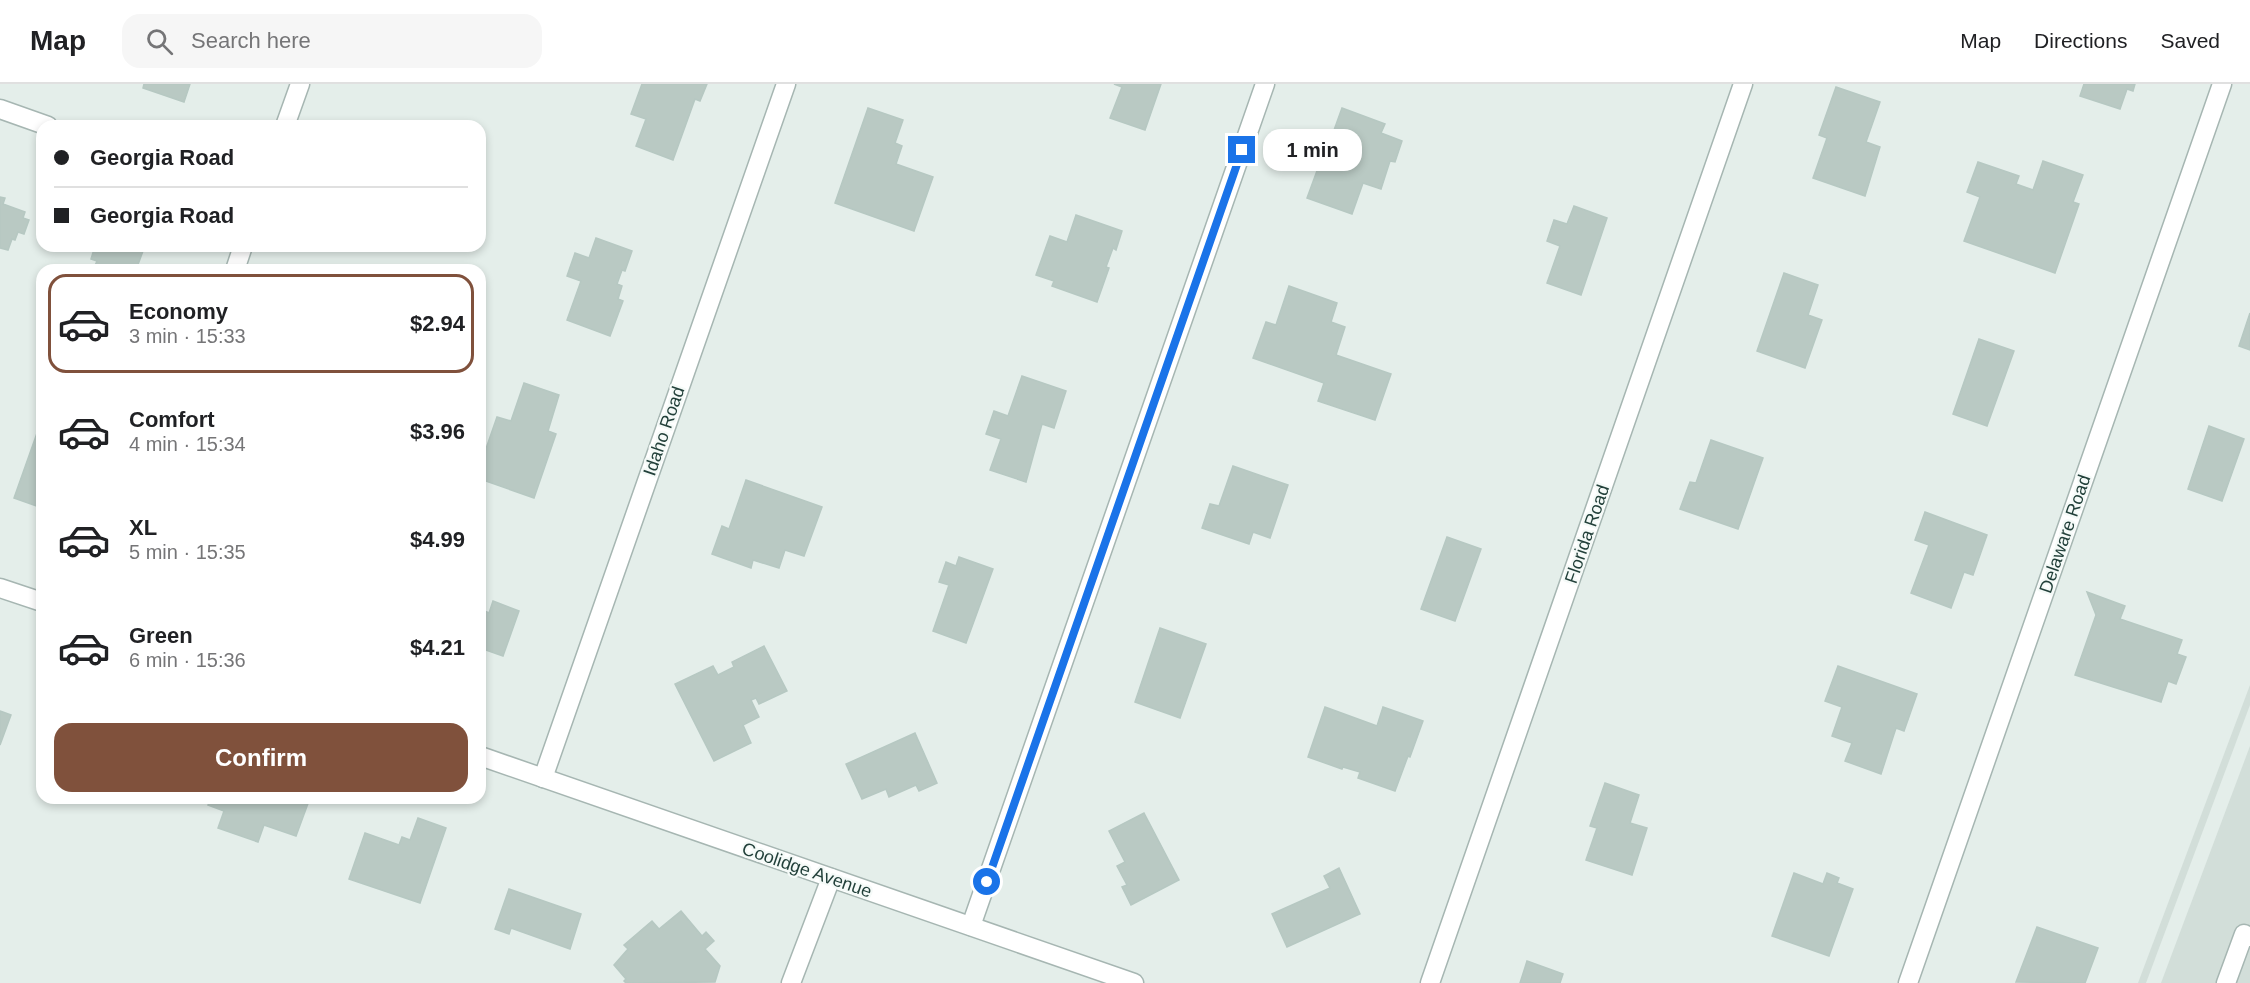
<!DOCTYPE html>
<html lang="en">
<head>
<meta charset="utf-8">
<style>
	:root { --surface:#fff; --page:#f6f6f6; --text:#202124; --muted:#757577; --line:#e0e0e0; --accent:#80513c }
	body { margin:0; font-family:Helvetica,sans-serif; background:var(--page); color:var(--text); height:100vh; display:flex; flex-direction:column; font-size:22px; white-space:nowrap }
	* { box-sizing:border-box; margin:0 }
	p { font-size:20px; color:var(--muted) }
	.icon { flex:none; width:33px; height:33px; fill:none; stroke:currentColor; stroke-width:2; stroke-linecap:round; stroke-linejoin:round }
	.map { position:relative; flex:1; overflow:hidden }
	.sheet { position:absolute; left:36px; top:180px; width:450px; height:540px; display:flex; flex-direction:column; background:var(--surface); border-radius:18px; box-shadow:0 3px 9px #0003 }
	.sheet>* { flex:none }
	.top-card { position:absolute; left:36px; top:36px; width:450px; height:132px; border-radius:18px; box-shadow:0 3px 9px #0003; display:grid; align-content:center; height:132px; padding:0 18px; background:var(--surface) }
	.end { position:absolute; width:27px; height:27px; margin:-14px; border:8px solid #1a73e8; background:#fff; box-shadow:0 0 0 3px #fff }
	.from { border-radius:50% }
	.bubble { position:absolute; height:42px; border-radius:18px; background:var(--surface); box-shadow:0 3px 9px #0003; font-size:20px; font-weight:700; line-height:42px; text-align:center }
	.top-card b { display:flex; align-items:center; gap:21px; height:57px; font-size:22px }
	.top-card b+b { border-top:2px solid var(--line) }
	.top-card i { width:15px; height:15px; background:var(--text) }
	ul { padding:10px 0 0; list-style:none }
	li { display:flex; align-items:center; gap:18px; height:99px; margin:0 12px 9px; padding:0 6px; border:3px solid transparent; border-radius:18px }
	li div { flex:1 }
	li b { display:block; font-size:22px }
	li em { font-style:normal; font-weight:700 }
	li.current { border-color:var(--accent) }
	li>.icon { width:54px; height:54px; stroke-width:1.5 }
	.action { display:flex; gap:12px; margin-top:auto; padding:12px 18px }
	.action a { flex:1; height:69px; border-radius:18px; background:var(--accent); color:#fff; font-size:24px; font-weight:700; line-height:69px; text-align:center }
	header { display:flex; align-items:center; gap:36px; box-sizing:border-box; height:84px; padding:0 30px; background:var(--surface); border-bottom:2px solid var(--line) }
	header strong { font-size:28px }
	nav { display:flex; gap:33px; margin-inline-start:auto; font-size:21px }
	.search { width:420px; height:54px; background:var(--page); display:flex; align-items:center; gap:15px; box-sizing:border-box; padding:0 21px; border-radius:18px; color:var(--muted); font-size:22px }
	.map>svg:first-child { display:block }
	.built { fill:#d2ded9 }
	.building { fill:#b9c9c3; stroke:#b6c8c2; stroke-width:1.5 }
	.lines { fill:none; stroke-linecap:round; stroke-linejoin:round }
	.service-casing { stroke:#a6b6b2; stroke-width:21 }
	.minor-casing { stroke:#a6b6b2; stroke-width:21 }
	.service { stroke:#fff; stroke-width:18 }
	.minor { stroke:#fff; stroke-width:18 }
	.route { stroke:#1a73e8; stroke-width:8 }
	.labels { text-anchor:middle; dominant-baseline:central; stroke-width:4.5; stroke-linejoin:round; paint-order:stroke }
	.street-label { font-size:18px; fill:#22403a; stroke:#f5faf8 }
</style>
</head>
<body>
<header>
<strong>Map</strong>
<div class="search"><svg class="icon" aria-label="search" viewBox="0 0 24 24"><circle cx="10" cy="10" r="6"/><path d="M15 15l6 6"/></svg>Search here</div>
<nav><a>Map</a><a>Directions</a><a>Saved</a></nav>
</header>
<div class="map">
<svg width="2250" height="899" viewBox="0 0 2250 899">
	<rect width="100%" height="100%" fill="#e4eeea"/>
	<g class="built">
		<path d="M2250,601V621L2146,899H2138Z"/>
		<path d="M2250,662V899H2161Z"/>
	</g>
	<g class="building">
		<path d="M144,0H190L184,18L143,4Z"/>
		<path d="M642,0H707L700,17L695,15L673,76L636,62L646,35L631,30Z"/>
		<path d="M1114,0H1161L1145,46L1110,34L1122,3Z"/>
		<path d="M2084,0H2135L2133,7L2127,5L2120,25L2080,12Z"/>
		<path d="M1836,3L1880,18L1866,58L1880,63L1865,112L1813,94L1827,54L1819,51Z"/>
		<path d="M868,24L903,36L895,59L902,62L896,80L933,93L914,147L835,119Z"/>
		<path d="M1342,24L1385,40L1381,49L1402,57L1395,78L1390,77L1381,105L1363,99L1352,130L1307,114L1318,84L1320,85Z"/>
		<path d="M2043,77L2083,91L2073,118L2079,120L2055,189L1964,157L1980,113L1967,108L1978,78L2019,92L2016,100L2033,106Z"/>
		<path d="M0,113L5,114L3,120L25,128L23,134L29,136L24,150L18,148L15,156L12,155L8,166L0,164Z"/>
		<path d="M1574,122L1607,134L1581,211L1547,199L1560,162L1547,157L1554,136L1567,140Z"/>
		<path d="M1076,131L1122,147L1116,166L1113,164L1106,183L1109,184L1097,218L1052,202L1054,197L1036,191L1050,152L1067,158Z"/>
		<path d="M596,154L632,167L625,187L622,186L617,200L622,202L618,215L623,217L610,252L567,236L581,197L567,192L575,169L589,174Z"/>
		<path d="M95,162H128L143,167L136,186H93L97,177L91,175Z"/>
		<path d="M1784,189L1818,201L1808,231L1822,236L1805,284L1757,267Z"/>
		<path d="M1289,202L1337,219L1331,238L1345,243L1336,271L1391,290L1375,336L1318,317L1324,299L1253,274L1266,238L1276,241Z"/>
		<path d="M2250,229V266L2239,262Z"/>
		<path d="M1979,255L2014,267L1987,342L1953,330Z"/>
		<path d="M1022,292L1066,307L1054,344L1042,340L1026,398L990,386L1001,355L986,350L994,327L1008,332Z"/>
		<path d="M524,299L559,311L548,347L556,350L534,414L480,395V382L497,333L511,337Z"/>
		<path d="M42,335V424L14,414Z"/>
		<path d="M2209,342L2244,355L2222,417L2188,405Z"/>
		<path d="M1711,356L1763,374L1738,445L1680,425L1690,398L1696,399Z"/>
		<path d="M1233,382L1288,401L1270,454L1253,448L1249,460L1202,444L1210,420L1219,422Z"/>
		<path d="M746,396L822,423L804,472L785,466L779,484L753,476L751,484L712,470L722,442L729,445Z"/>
		<path d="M1925,428L1987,451L1973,491L1964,488L1951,524L1911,509L1929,461L1915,456Z"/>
		<path d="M1447,453L1481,465L1455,537L1421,525Z"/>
		<path d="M959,473L993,485L966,559L933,547L949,501L939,498L946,478L956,482Z"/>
		<path d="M2087,508L2125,522L2120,535L2182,556L2177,570L2186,573L2176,600L2168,597L2161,618L2075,591L2096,531Z"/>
		<path d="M493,517L519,527L503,572L480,564V525L489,529Z"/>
		<path d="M1160,544L1206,560L1180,634L1135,618Z"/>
		<path d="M764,562L787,607L759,620L756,614L751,616L759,633L743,641L751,659L714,677L675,600L713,582L718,591L734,583L732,578Z"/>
		<path d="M1838,582L1917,610L1904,647L1896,644L1881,690L1845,677L1852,659L1832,652L1842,623L1825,617Z"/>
		<path d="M1325,623L1377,642L1383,623L1423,637L1410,673L1408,672L1395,707L1358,694L1360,688L1343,683L1342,685L1308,673Z"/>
		<path d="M0,627L11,631L0,661Z"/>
		<path d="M915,649L937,699L919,707L916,701L889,713L886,705L862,715L846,680Z"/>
		<path d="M1605,699L1639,711L1630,739L1647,744L1632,791L1586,776L1597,744L1590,742Z"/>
		<path d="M211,714H310L296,752L264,741L258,758L218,744L224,727L208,721Z"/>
		<path d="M1144,729L1179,796L1131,821L1122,803L1127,801L1117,782L1125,778L1109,747Z"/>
		<path d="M418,734L446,744L420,819L349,795L365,749L399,761L402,753L410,756Z"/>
		<path d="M1339,784L1360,830L1287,863L1272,830L1330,804L1324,792Z"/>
		<path d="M1794,789L1823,800L1827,789L1839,794L1837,799L1853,805L1829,872L1772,852Z"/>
		<path d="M509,805L581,830L570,865L511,844L509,850L495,845Z"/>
		<path d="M681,827L702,852L706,848L714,857L705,865L720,882L715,898L626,899L624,897L626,895L614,881L628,865L624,861L652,837L659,845Z"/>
		<path d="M2037,843L2098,864L2085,899L2016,898Z"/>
		<path d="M1527,877L1563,890L1560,899H1520Z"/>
	</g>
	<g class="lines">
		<defs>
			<path id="service" d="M2226,899L2244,850L2250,853"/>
			<g id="minor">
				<path d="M0,25L48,42"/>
				<path d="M285,42L300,0"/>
				<path d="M235,186L243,162"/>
				<path d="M0,504L42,518"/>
				<path d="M480,672L1134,899"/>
				<path d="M543,694L786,0"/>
				<path d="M971,842L1265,0"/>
				<path d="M791,899L831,794"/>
				<path d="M1430,899L1743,0"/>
				<path d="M1908,899L2222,0"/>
			</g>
		</defs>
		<use href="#service" class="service-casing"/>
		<use href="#minor" class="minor-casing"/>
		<use href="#service" class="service"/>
		<use href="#minor" class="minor"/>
	</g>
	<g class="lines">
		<path class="route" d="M987,798L1242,66"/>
	</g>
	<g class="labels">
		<g class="street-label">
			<text transform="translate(664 347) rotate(-71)">Idaho Road</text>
			<text transform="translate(1587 450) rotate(-71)">Florida Road</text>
			<text transform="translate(2065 450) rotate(-71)">Delaware Road</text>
			<text transform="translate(807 786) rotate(19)">Coolidge Avenue</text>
		</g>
	</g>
</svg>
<i class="end from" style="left:987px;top:798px"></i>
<i class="end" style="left:1242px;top:66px"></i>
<div class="bubble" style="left:1263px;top:45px;width:99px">1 min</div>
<div class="top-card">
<b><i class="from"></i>Georgia Road</b>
<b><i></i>Georgia Road</b>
</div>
<section class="sheet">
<ul>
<li class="current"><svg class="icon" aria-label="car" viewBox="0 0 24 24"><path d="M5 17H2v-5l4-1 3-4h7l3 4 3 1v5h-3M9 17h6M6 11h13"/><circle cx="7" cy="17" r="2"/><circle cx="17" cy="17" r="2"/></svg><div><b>Economy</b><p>3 min · 15:33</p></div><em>$2.94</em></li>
<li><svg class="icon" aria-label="car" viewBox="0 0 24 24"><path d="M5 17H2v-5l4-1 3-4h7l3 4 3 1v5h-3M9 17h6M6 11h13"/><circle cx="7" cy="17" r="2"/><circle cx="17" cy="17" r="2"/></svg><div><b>Comfort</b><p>4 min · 15:34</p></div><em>$3.96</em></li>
<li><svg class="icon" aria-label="car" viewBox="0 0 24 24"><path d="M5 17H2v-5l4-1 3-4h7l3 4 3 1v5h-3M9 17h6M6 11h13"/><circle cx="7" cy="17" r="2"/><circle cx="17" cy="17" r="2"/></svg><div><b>XL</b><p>5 min · 15:35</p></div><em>$4.99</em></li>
<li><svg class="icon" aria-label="car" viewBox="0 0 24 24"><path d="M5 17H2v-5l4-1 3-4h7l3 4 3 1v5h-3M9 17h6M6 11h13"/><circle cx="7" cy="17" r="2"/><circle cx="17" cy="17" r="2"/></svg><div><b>Green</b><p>6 min · 15:36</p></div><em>$4.21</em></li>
</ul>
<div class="action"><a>Confirm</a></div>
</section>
</div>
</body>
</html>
